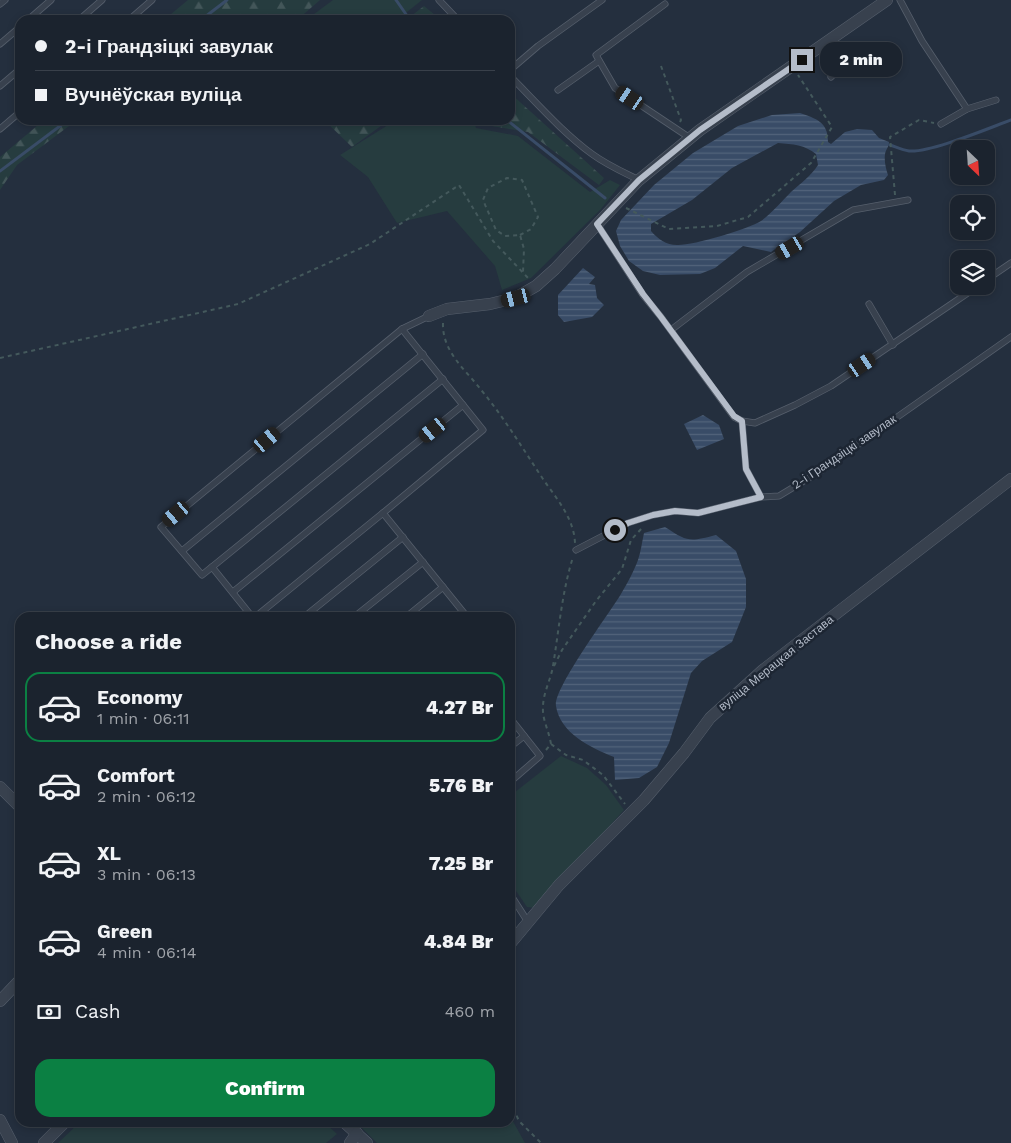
<!DOCTYPE html>
<html lang="en">
<head>
<meta charset="utf-8">
<style>
	:root { --surface:#1b232e; --page:#282f3a; --text:#f1f3f6; --muted:#a0a4aa; --line:#39404a; --accent:#0b8043 }
	body { margin:0; font-family:"Work Sans",sans-serif; background:var(--page); color:var(--text); height:100vh; display:flex; flex-direction:column; font-size:19px; white-space:nowrap }
	* { box-sizing:border-box; margin:0 }
	p { font-size:16px; color:var(--muted) }
	.icon { flex:none; width:28px; height:28px; fill:none; stroke:currentColor; stroke-width:2; stroke-linecap:round; stroke-linejoin:round }
	.map { position:relative; flex:1; overflow:hidden }
	.sheet { position:absolute; left:15px; top:612px; width:500px; height:515px; display:flex; flex-direction:column; background:var(--surface); border-radius:15px; box-shadow:0 2px 8px #0003,0 0 0 1px var(--line) }
	.sheet>* { flex:none }
	.guide { position:absolute; left:15px; top:15px; width:500px; height:110px; border-radius:15px; box-shadow:0 2px 8px #0003,0 0 0 1px var(--line); display:grid; align-content:center; height:110px; padding:0 20px; background:var(--surface) }
	.needle { width:32px; rotate:155deg }
	.buttons { position:absolute; left:950px; top:140px; display:grid; gap:10px }
	.buttons a { display:grid; place-items:center; width:45px; height:45px; border-radius:10px; background:var(--surface); box-shadow:0 2px 8px #0003,0 0 0 1px var(--line); font-size:25px }
	.end { position:absolute; width:22px; height:22px; margin:-11px; border:6px solid #b4bcc9; background:#111; box-shadow:0 0 0 2px #111 }
	.from { border-radius:50% }
	.bubble { position:absolute; height:35px; border-radius:15px; background:var(--surface); box-shadow:0 2px 8px #0003,0 0 0 1px var(--line); font-size:16px; font-weight:800; line-height:35px; text-align:center }
	.car { position:absolute; width:15px; height:30px; margin:-15px -8px; border-radius:6px; box-shadow:0 0 4px 1px #0007; background:linear-gradient(#222 24%,#8ab4d8 0 40%,#222 0 76%,#8ab4d8 0 86%,#222 0) }
	.guide b { display:flex; align-items:center; gap:18px; height:48px; font-size:19px }
	.guide b+b { border-top:1px solid var(--line) }
	.guide i { width:12px; height:12px; background:var(--text) }
	ul { padding:0; list-style:none }
	li { display:flex; align-items:center; gap:15px; height:70px; margin:0 10px 8px; padding:0 10px; border:2px solid transparent; border-radius:15px }
	li div { flex:1 }
	li b { display:block; font-size:19px }
	li em { font-style:normal; font-weight:800 }
	li.current { border-color:var(--accent) }
	li>.icon { width:45px; height:45px; stroke-width:1.5 }
	h2 { padding:0 20px; font-size:22px; line-height:60px }
	.pay { display:flex; align-items:center; gap:12px; height:55px; padding:0 20px; font-size:19px }
	.pay p { margin-inline-start:auto }
	.action { display:flex; gap:10px; margin-top:auto; padding:10px 20px }
	.action a { flex:1; height:58px; border-radius:15px; background:var(--accent); color:#fff; font-size:20px; font-weight:800; line-height:58px; text-align:center }
	.map>svg:first-child { display:block }
	.green { fill:#263c3f }
	.forest { fill:url(#forest-firs) }
	.water { fill:url(#water-rules); fill-rule:evenodd }
	.lines { fill:none; stroke-linecap:round; stroke-linejoin:round }
	.stream { stroke:#394c67; stroke-width:3 }
	.lane-casing { stroke:#565f6c; stroke-width:7 }
	.street-casing { stroke:#565f6c; stroke-width:12 }
	.path { stroke:#44595c; stroke-width:2; stroke-dasharray:4 4; stroke-linecap:butt }
	.lane { stroke:#38414e; stroke-width:5.5 }
	.street { stroke:#38414e; stroke-width:11 }
	.route { stroke:#b4bcc9; stroke-width:6 }
	.labels { text-anchor:middle; dominant-baseline:central; stroke-width:5; stroke-linejoin:round; paint-order:stroke }
	.street-label { font-size:12px; fill:#b4bcc9; stroke:#1d2633 }
</style>
</head>
<body>
<div class="map">
<svg width="1011" height="1143" viewBox="0 0 1011 1143">
	<defs>
		<pattern id="forest-firs" width="22" height="20" patternUnits="userSpaceOnUse" patternTransform="scale(1.25)"><rect width="22" height="20" fill="#263c3f"/><path d="M5 1l3.5 6h-7zM16 11l3.5 6h-7z" fill="#435659"/></pattern>
		<pattern id="water-rules" width="6" height="5" patternUnits="userSpaceOnUse" patternTransform="scale(1.25)"><rect width="6" height="5" fill="#394c67"/><path d="M0 2.5h6" fill="none" stroke="#53647b"/></pattern>
	</defs>
	<rect width="100%" height="100%" fill="#242f3e"/>
	<g class="green">
		<path d="M333,0H422L397,20H306Z"/>
		<path d="M392,120H474L476,128L518,136L590,192L610,180L620,185L601,209L531,278L502,290L495,266L447,211L397,223L368,177L340,155L388,125Z"/>
		<path d="M561,756L587,768L606,785L624,810L535,908L527,907L510,882V796Z"/>
		<path d="M510,1116L525,1143H377L357,1123L510,1122Z"/>
		<path d="M79,1123L324,1122L337,1134L326,1143H58Z"/>
	</g>
	<g class="forest">
		<path d="M188,0H320L297,20H164Z"/>
		<path d="M424,6L441,20H406Z"/>
		<path d="M510,93L604,178L599,185L528,132L479,124L478,120H510Z"/>
		<path d="M44,120H77L17,165L0,190V157Z"/>
		<path d="M324,120H389L352,147Z"/>
	</g>
	<g class="water">
		<path d="M800,113C816,119 828,121 828,142L831,144L845,132L857,129L872,130L879,138L889,142C889,147 886,149 885,154C884,161 886,169 888,175L884,180L861,185L834,201L800,232L771,252L743,246L715,268L700,274L660,275L643,271L629,261L620,246L616,231L621,220L654,185L693,153L738,126L772,115ZM778,143C793,144 805,145 816,154L818,165C811,176 801,183 791,192C781,202 773,212 761,221C749,229 691,246 677,245C666,245 658,239 651,231V224L692,200L732,168Z"/>
		<path d="M583,268L595,277L589,284L595,285L597,298L604,305L592,317L564,322L558,315V295Z"/>
		<path d="M703,415L719,425L724,439L697,450L684,424Z"/>
		<path d="M665,527C688,542 689,542 716,535L736,551L746,579V607L732,642L702,661L691,673L669,743L657,767L639,778L615,780L614,757C591,748 560,733 556,706C553,689 609,614 621,594C627,584 634,571 638,560C641,551 642,542 644,533Z"/>
	</g>
	<g class="lines">
		<g class="stream">
			<path d="M396,0L410,20"/>
			<path d="M201,20L227,0"/>
			<path d="M507,120L605,198"/>
			<path d="M890,145C896,147 902,150 909,151C930,153 989,128 1011,120"/>
			<path d="M0,171L68,120"/>
		</g>
		<defs>
			<g id="lane">
				<path d="M439,0L458,20"/>
				<path d="M900,0L922,41L967,109L996,100"/>
				<path d="M0,4L5,0"/>
				<path d="M665,4L596,55L615,88L690,138"/>
				<path d="M28,20L51,0"/>
				<path d="M79,20L102,0"/>
				<path d="M129,20L152,0"/>
				<path d="M0,44L20,27"/>
				<path d="M822,46L839,69L831,77"/>
				<path d="M510,70L538,46L602,0"/>
				<path d="M510,76C536,102 562,132 592,154C607,165 623,172 639,180"/>
				<path d="M0,86L20,69"/>
				<path d="M558,90L599,61"/>
				<path d="M941,124L967,109"/>
				<path d="M0,129L20,112"/>
				<path d="M597,224L643,295L661,317L734,417L742,421L755,423L795,405L831,386L978,286"/>
				<path d="M986,280L1011,263"/>
				<path d="M869,304L893,345"/>
				<path d="M402,329L483,430L383,513L468,618"/>
				<path d="M671,330L747,272L853,210L908,200"/>
				<path d="M742,421L746,469L761,497"/>
				<path d="M576,550L628,523L653,515L675,511L698,513L761,497L779,496L822,470L1011,337"/>
				<path d="M182,551L423,354"/>
				<path d="M212,567L443,379"/>
				<path d="M233,592L463,405"/>
				<path d="M253,618L212,567L202,575L161,527L402,329L429,316"/>
				<path d="M254,618L383,513"/>
				<path d="M303,618L403,537"/>
				<path d="M353,618L423,562"/>
				<path d="M405,618L443,587"/>
				<path d="M510,718L540,756L510,782"/>
				<path d="M510,747L524,736"/>
				<path d="M510,894L528,922"/>
			</g>
			<g id="street">
				<path d="M429,316L447,309L490,304L515,298L536,286L555,269L639,180L700,130L887,0"/>
				<path d="M0,787L20,807"/>
				<path d="M510,944L559,885L644,800L684,753L710,718L763,670L1011,479"/>
				<path d="M0,1001L20,980"/>
				<path d="M0,1120L12,1143"/>
				<path d="M344,1122L367,1143"/>
				<path d="M44,1143L65,1122"/>
				<path d="M350,1143L357,1133"/>
			</g>
		</defs>
		<use href="#lane" class="lane-casing"/>
		<use href="#street" class="street-casing"/>
		<g class="path">
			<path d="M661,66L681,120L680,122"/>
			<path d="M895,195L890,137L919,120L934,123"/>
			<path d="M626,208L669,229L717,226L748,217L811,163L832,127L798,75"/>
			<path d="M520,235L531,229L538,217L522,180L507,178L488,188L483,200L496,230L505,236L520,235L524,249L523,272"/>
			<path d="M443,323C442,352 466,370 482,391C505,419 523,449 543,479C556,498 574,518 575,543"/>
			<path d="M0,358L238,304L370,244L459,185L493,241L529,279"/>
			<path d="M554,666L562,650L596,601L622,569L631,540L642,528"/>
			<path d="M551,744L566,755L583,760L603,775L625,804"/>
			<path d="M546,750L551,744C549,731 542,719 543,707C543,693 551,679 553,666C559,629 562,592 573,557"/>
			<path d="M510,1101L519,1121L541,1143"/>
		</g>
		<use href="#lane" class="lane"/>
		<use href="#street" class="street"/>
	</g>
	<g class="lines">
		<path class="route" d="M615,530L628,523L653,515L675,511L698,513L761,497L746,469L742,421L734,416L661,317L643,294L597,224L639,180L700,130L802,60"/>
	</g>
	<g class="labels">
		<g class="street-label">
			<text transform="translate(844 452) rotate(-34)">2-і Грандзіцкі завулак</text>
			<text transform="translate(776 663) rotate(-39)">вуліца Мерацкая Застава</text>
		</g>
	</g>
</svg>
<div class="buttons">
<a><svg class="needle" viewBox="-14 -14 28 28"><path d="M0-13l5 13h-10z" fill="#e53935"/><path d="M0 13l5-13h-10z" fill="#a0a4aa"/></svg></a>
<a><svg class="icon" aria-label="locate" viewBox="0 0 24 24"><circle cx="12" cy="12" r="6"/><path d="M12 2v4M12 18v4M2 12h4M18 12h4"/></svg></a>
<a><svg class="icon" aria-label="layers" viewBox="0 0 24 24"><path d="M12 4l9 5-9 5-9-5zM3 14l9 5 9-5"/></svg></a>
</div>
<i class="end from" style="left:615px;top:530px"></i>
<i class="end" style="left:802px;top:60px"></i>
<div class="bubble" style="left:820px;top:42px;width:82px">2 min</div>
<i class="car" style="left:630px;top:98px;rotate:304deg"></i>
<i class="car" style="left:790px;top:248px;rotate:240deg"></i>
<i class="car" style="left:516px;top:298px;rotate:256deg"></i>
<i class="car" style="left:862px;top:365px;rotate:56deg"></i>
<i class="car" style="left:433px;top:430px;rotate:231deg"></i>
<i class="car" style="left:267px;top:440px;rotate:50deg"></i>
<i class="car" style="left:176px;top:514px;rotate:230deg"></i>
<div class="guide">
<b><i class="from"></i>2-і Грандзіцкі завулак</b>
<b><i></i>Вучнёўская вуліца</b>
</div>
<section class="sheet">
<h2>Choose a ride</h2>
<ul>
<li class="current"><svg class="icon" aria-label="car" viewBox="0 0 24 24"><path d="M5 17H2v-5l4-1 3-4h7l3 4 3 1v5h-3M9 17h6M6 11h13"/><circle cx="7" cy="17" r="2"/><circle cx="17" cy="17" r="2"/></svg><div><b>Economy</b><p>1 min · 06:11</p></div><em>4.27 Br</em></li>
<li><svg class="icon" aria-label="car" viewBox="0 0 24 24"><path d="M5 17H2v-5l4-1 3-4h7l3 4 3 1v5h-3M9 17h6M6 11h13"/><circle cx="7" cy="17" r="2"/><circle cx="17" cy="17" r="2"/></svg><div><b>Comfort</b><p>2 min · 06:12</p></div><em>5.76 Br</em></li>
<li><svg class="icon" aria-label="car" viewBox="0 0 24 24"><path d="M5 17H2v-5l4-1 3-4h7l3 4 3 1v5h-3M9 17h6M6 11h13"/><circle cx="7" cy="17" r="2"/><circle cx="17" cy="17" r="2"/></svg><div><b>XL</b><p>3 min · 06:13</p></div><em>7.25 Br</em></li>
<li><svg class="icon" aria-label="car" viewBox="0 0 24 24"><path d="M5 17H2v-5l4-1 3-4h7l3 4 3 1v5h-3M9 17h6M6 11h13"/><circle cx="7" cy="17" r="2"/><circle cx="17" cy="17" r="2"/></svg><div><b>Green</b><p>4 min · 06:14</p></div><em>4.84 Br</em></li>
</ul>
<div class="pay"><svg class="icon" aria-label="cash" viewBox="0 0 24 24"><path d="M3 7h18v10H3z"/><circle cx="12" cy="12" r="2"/></svg>Cash<p>460 m</p></div>
<div class="action"><a>Confirm</a></div>
</section>
</div>
</body>
</html>
